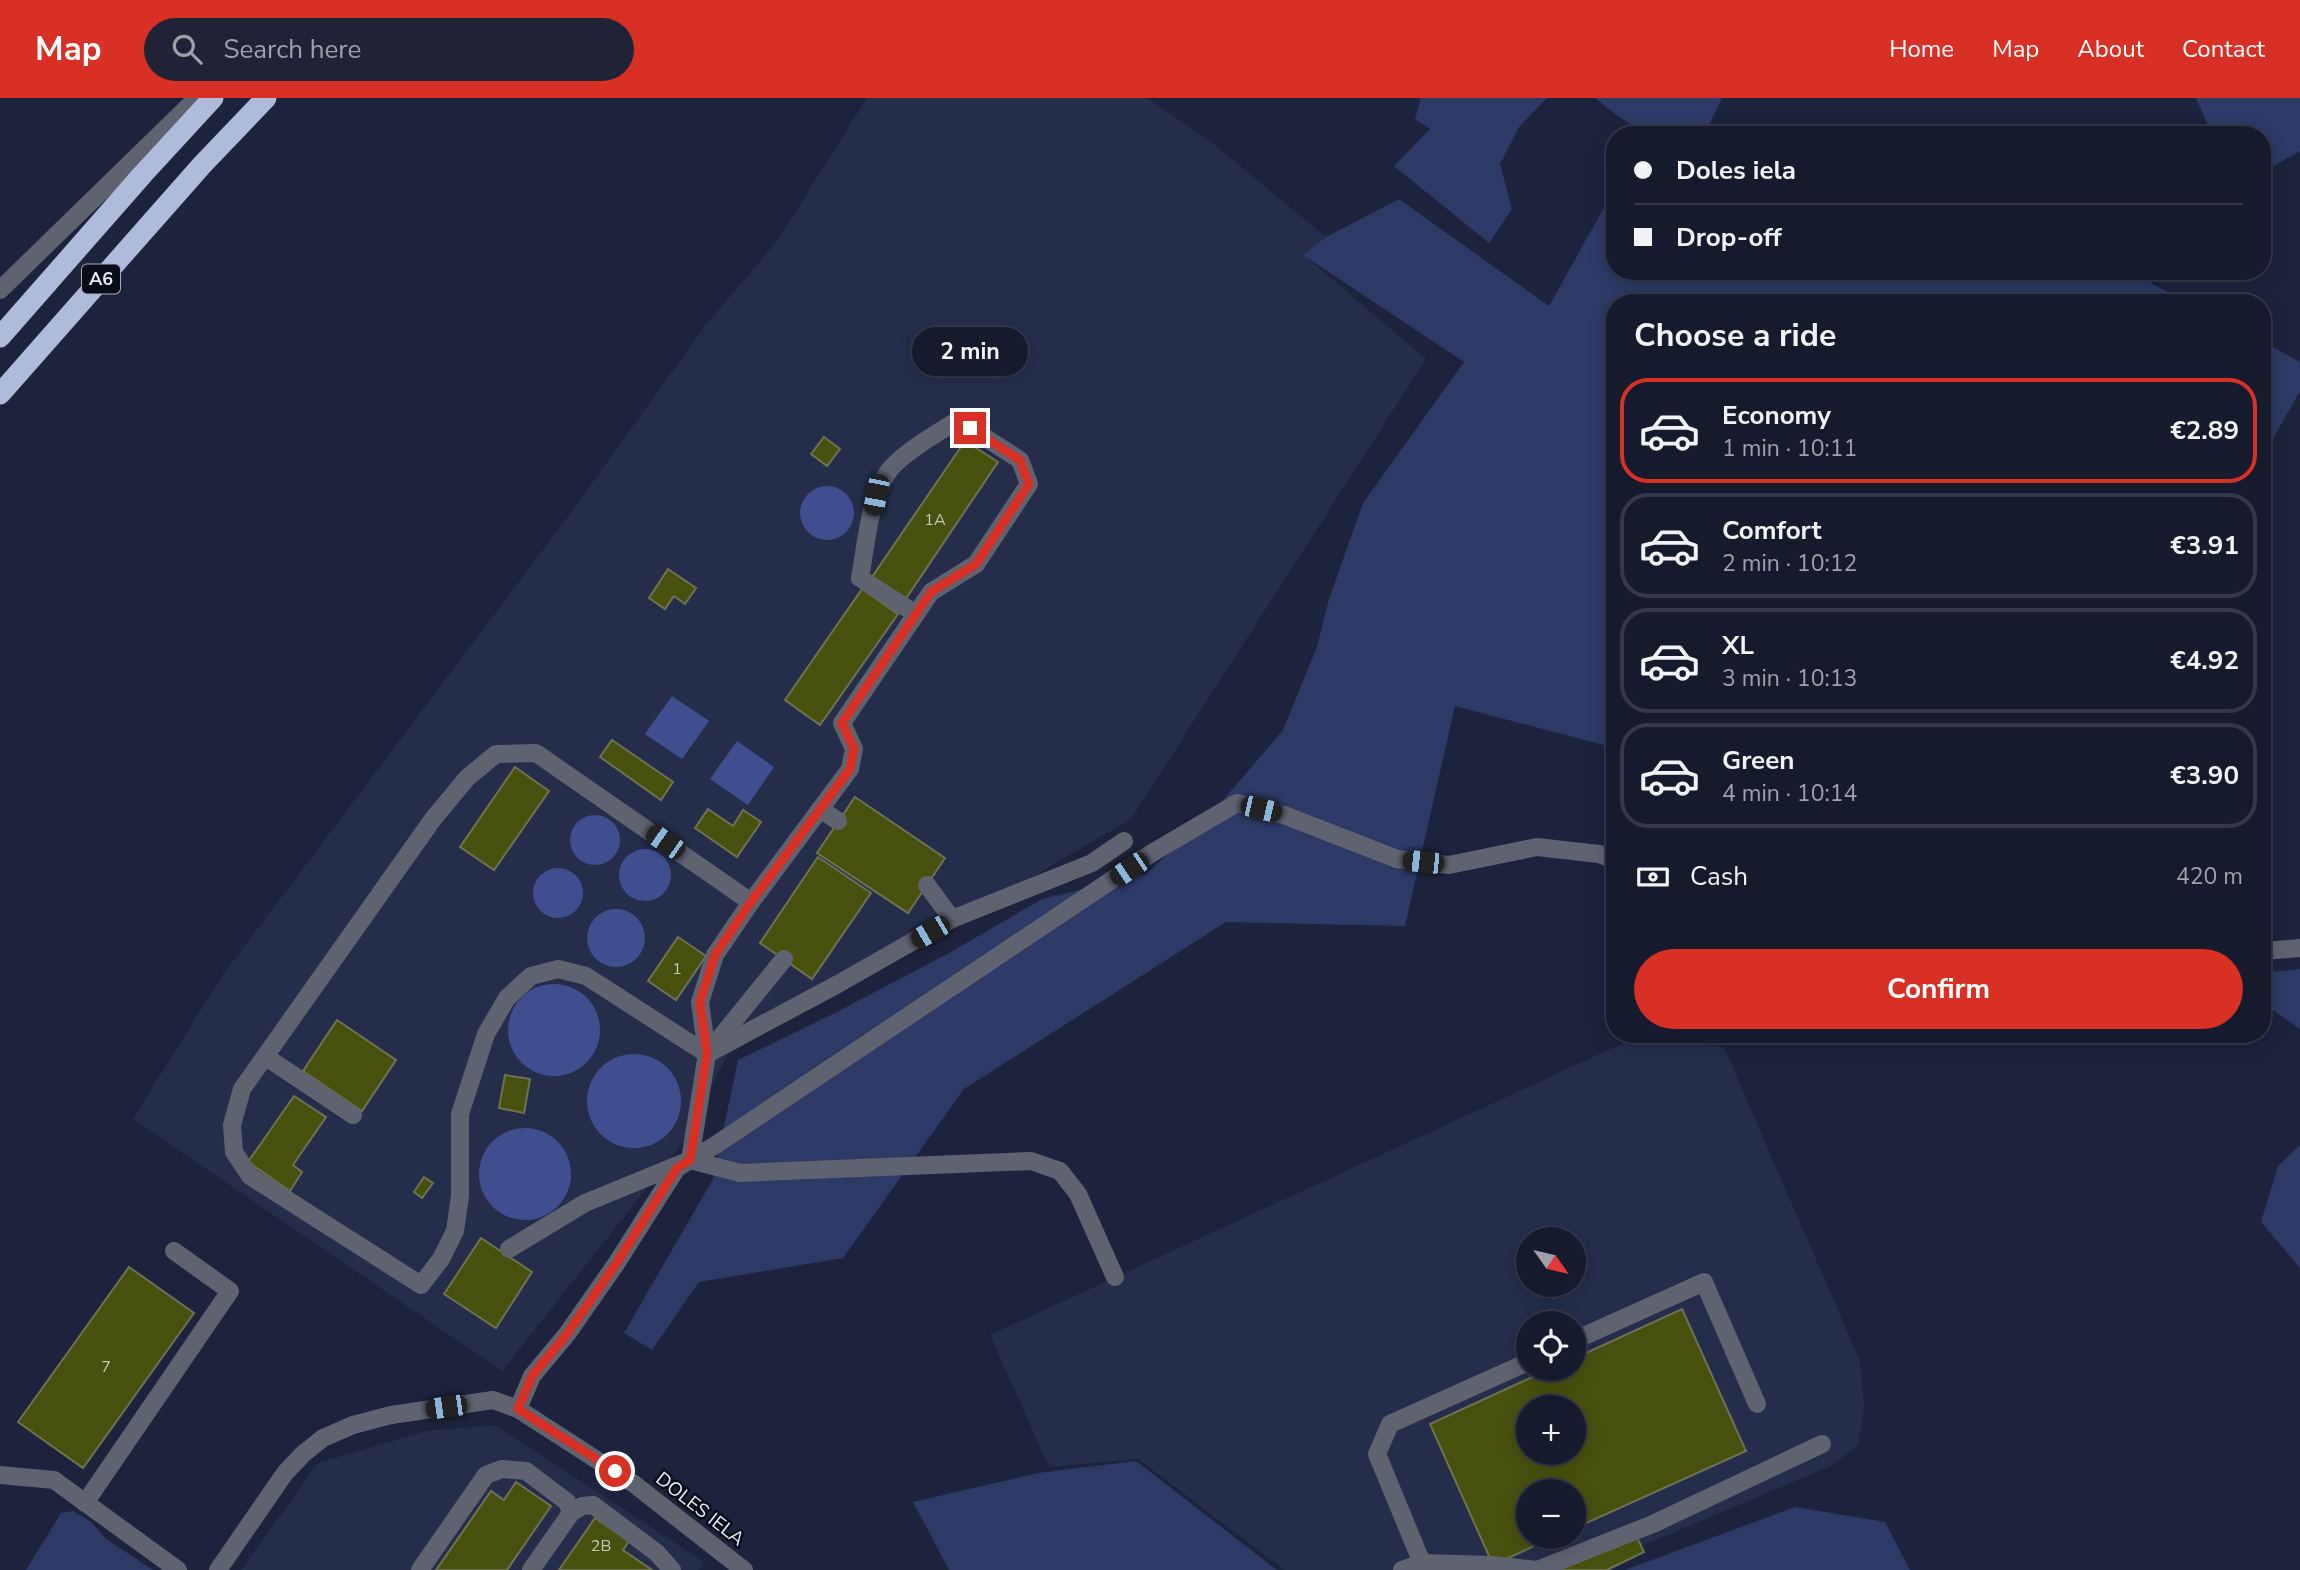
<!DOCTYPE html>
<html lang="en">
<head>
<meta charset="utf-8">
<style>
	:root { --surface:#161a2d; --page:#1f2335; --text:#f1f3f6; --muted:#9ea1aa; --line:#353849; --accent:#d93025 }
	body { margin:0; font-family:"Nunito Sans",sans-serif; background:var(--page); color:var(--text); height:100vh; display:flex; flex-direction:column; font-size:26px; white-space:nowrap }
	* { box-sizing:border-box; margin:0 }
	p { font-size:23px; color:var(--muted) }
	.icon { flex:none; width:38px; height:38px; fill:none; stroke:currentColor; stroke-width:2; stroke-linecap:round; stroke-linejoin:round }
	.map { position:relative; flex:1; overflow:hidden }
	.sheet { position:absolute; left:1606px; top:196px; width:665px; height:749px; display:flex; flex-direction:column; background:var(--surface); border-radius:28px; box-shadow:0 4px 18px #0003,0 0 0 2px var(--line) }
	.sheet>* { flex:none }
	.guide { position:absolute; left:1606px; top:28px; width:665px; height:154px; border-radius:28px; box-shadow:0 4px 18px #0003,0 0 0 2px var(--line); display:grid; align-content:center; height:154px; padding:0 28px; background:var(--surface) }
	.needle { width:46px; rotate:124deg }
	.tools { position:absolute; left:1516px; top:1129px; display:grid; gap:14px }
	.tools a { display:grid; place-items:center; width:70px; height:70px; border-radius:50%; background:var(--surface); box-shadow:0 4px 18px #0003,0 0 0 2px var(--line); font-size:35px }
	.end { position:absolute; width:32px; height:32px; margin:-16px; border:9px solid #d93025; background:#fff; box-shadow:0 0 0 4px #fff }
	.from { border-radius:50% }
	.bubble { position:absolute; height:49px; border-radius:24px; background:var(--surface); box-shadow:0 4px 18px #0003,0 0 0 2px var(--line); font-size:23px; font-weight:700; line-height:49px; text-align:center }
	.car { position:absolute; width:21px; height:42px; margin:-21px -10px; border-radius:9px; box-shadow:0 0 5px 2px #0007; background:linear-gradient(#222 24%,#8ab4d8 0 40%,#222 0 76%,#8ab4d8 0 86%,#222 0) }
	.guide b { display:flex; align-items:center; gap:24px; height:66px; font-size:26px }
	.guide b+b { border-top:2px solid var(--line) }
	.guide i { width:18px; height:18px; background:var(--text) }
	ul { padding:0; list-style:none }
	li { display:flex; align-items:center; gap:21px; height:105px; margin:0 14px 10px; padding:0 14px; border:4px solid var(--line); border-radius:28px }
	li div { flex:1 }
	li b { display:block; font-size:26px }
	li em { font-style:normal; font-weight:700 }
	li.on { border-color:var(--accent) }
	li>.icon { width:63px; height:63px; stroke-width:1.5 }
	h2 { padding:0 28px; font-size:32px; line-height:84px }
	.pay { display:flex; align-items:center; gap:18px; height:77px; padding:0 28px; font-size:26px }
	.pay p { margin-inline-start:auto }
	.primary-button { display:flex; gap:14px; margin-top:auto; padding:14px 28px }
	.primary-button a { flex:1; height:80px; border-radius:42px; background:var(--accent); color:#fff; font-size:28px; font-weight:700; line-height:80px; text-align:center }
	header { display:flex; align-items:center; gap:42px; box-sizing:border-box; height:98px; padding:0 35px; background:var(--accent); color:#fff }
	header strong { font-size:33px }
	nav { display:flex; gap:38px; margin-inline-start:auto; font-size:24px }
	.search { width:490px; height:63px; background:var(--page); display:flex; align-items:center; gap:18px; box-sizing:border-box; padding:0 24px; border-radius:38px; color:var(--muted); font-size:26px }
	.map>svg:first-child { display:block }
	.built { fill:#252d4b; fill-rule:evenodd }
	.green { fill:#2e3965 }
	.water { fill:#404e8f }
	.building { fill:#48500e; stroke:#6c7252; stroke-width:2; fill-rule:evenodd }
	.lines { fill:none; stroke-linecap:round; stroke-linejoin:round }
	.minor { stroke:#5f6370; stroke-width:18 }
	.highway { stroke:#b0bada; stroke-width:21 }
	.route { stroke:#d93025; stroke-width:9 }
	.labels { text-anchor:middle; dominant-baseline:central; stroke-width:5; stroke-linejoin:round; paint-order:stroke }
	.number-label { font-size:16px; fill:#c2c7c1 }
	.shield { fill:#0a0d18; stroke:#a8abb8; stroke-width:2 }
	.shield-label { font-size:18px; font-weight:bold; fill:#ebeffd }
	.street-label { font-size:19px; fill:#ebeffd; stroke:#0a0d18 }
</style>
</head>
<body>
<header>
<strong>Map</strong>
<div class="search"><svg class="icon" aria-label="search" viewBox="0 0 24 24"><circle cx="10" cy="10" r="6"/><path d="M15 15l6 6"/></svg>Search here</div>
<nav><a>Home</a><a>Map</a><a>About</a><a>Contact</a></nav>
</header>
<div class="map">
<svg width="2300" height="1472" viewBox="0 0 2300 1472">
	<rect width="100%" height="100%" fill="#1d233c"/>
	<g class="built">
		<path d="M867,0H1147L1214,46L1326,139L1304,157L1426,261L1131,721L727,957L685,1042L502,1273L133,1021L222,878L564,424L705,228L777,143Z"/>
		<path d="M1630,942L1724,949L1860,1263L1864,1310L1858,1347L1831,1368L1585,1472H1285L1138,1361L1049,1369L990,1237ZM1528,1141H1573V1186H1528ZM1528,1225H1573V1270H1528ZM1528,1309H1573V1354H1528ZM1528,1393H1573V1438H1528Z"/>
		<path d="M495,1327L704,1464L699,1472H241L318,1365L426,1333Z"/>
	</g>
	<g class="green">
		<path d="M1421,0H1547L1519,29L1500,66L1512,111L1489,145L1394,68L1430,31L1415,21Z"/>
		<path d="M1595,0H1722L1707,32C1652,42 1638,35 1595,0Z"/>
		<path d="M2196,0H2300V53L2270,70L2263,66V37H2212Z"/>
		<path d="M1615,90V173H2129L2188,205H1615V650L1455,608L1405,828L1226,824L964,991L843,1160L699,1184L652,1252L624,1235L713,1081L738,962L833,916L949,855L1042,801L1146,776L1213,714L1283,632L1317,549L1329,501L1363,405L1464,264L1303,157L1326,139L1399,101L1549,208Z"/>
		<path d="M2263,244L2300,264V293L2269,348L2263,346Z"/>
		<path d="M2300,871V931L2263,905V875Z"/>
		<path d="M2300,1047V1170L2261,1124L2278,1068Z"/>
		<path d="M1136,1363L1277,1472H949L913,1404L1038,1375Z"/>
		<path d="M1795,1409L1885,1424L1910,1472H1625Z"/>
		<path d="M73,1413L90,1423L105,1440L153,1472H26L61,1415Z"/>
	</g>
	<g class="water">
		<circle cx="827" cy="415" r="27"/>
		<path d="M672,598L709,623L682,661L645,636Z"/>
		<path d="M737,643L774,669L748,707L710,681Z"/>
		<circle cx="595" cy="742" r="25"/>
		<circle cx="645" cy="777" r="26"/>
		<circle cx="558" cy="795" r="25"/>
		<circle cx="616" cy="840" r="29"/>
		<circle cx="554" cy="932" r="46"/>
		<circle cx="634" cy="1003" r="47"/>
		<circle cx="525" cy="1076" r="46"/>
	</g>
	<g class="building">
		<path d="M824,339L840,351L827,368L811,356Z"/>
		<path d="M965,343L998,364L905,502L872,479Z"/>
		<path d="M668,471L696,490L685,506L674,498L665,511L649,500Z"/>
		<path d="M862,491L898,516L820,627L785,602Z"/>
		<path d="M612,642L673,684L661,702L600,659Z"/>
		<path d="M515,669L549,693L494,772L460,749Z"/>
		<path d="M855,699L945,760L908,815L817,755Z"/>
		<path d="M708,711L733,728L743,712L761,724L737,759L695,730Z"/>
		<path d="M818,759L871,795L812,881L760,845Z"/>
		<path d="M678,839L706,858L676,902L648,883Z"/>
		<path d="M337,922L396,962L362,1013L303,973Z"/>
		<path d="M505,977L530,981L524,1015L499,1010Z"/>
		<path d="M294,998L326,1019L293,1067L302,1074L290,1093L248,1064Z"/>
		<path d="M424,1079L433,1085L422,1100L414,1094Z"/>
		<path d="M481,1140L532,1174L496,1230L444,1196Z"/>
		<path d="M129,1169L194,1215L83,1370L18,1324Z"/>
		<path d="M1682,1211L1746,1353L1573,1431V1393H1528V1438H1556L1493,1467L1430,1326L1552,1270H1573V1261ZM1528,1309H1573V1354H1528Z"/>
		<path d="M516,1384L551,1408L507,1472H436L491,1393L504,1402Z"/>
		<path d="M595,1420L629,1443L623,1452L652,1472H559Z"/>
		<path d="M1634,1433L1644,1454L1607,1472H1554Z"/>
	</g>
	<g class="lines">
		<g class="minor">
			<path d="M0,192L197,0"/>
			<path d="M820,711L838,723"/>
			<path d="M927,787L952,821"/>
			<path d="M751,804L850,671L854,651L842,625L931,494L976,466L1029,386L1020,362L958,322C940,333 899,357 888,374C869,401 866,448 860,480L916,516"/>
			<path d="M2263,853L2300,850"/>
			<path d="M711,951L784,861"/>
			<path d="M707,956L838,886L952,821L1092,765L1124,743"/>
			<path d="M266,959L353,1017"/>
			<path d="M690,1062L740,1075L1031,1063L1060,1073L1078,1096L1115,1179"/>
			<path d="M509,1151L585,1105L690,1062L714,1048L1152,755L1237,705L1284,717L1397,761L1449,767L1537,749L1599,756L1615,762"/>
			<path d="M1573,1243L1704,1184L1757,1306"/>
			<path d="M518,1311L532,1278L567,1236L616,1166L677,1070L690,1062L707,956L700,904L715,857L751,804L536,655L496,656L467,680L433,721L242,991L232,1027L234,1054L250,1078L421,1187L441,1161L455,1133L460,1098V1016L486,936L507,900L531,878L558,871L586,878L707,956"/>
			<path d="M0,1377L54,1382L178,1472"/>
			<path d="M85,1405L230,1193L174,1153"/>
			<path d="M571,1415L582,1408L593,1407L657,1455L672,1472"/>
			<path d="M1422,1465L1377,1356L1390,1326L1528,1264"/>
			<path d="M218,1472L285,1375L303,1356L323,1340L353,1327L391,1317L493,1302L518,1311L634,1386L744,1472"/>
			<path d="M420,1472L486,1377L502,1371L526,1373L567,1404L571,1415L531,1472"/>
			<path d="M1402,1472L1422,1465L1493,1467L1537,1472L1653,1426L1822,1346"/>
		</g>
		<g class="highway">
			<path d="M0,239L143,76L213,0"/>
			<path d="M0,296L202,67L266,0"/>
		</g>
	</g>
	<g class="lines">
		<path class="route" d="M615,1373L518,1311L532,1278L567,1236L616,1166L677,1070L690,1062L707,956L700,904L715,857L751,804L850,671L854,651L842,625L931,494L976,466L1029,386L1020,362L970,330"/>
	</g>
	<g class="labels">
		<g class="number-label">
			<text x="935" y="422">1A</text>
			<text x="677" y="871">1</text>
			<text x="106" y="1269">7</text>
			<text x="601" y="1448">2B</text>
		</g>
		<rect class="shield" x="82" y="166.5" width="38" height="29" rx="5"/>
		<g class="shield-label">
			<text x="101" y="181">A6</text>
		</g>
		<g class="street-label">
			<text transform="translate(700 1411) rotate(38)">DOLES IELA</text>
		</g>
	</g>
</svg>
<div class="tools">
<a><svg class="needle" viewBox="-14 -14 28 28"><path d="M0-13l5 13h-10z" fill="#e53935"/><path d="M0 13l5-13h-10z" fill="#9ea1aa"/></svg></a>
<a><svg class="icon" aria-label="locate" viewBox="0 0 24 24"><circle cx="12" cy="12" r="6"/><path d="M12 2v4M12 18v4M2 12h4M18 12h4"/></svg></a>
<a>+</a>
<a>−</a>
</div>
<i class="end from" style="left:615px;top:1373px"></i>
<i class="end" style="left:970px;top:330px"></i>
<div class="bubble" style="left:912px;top:229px;width:116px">2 min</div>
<i class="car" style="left:876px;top:397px;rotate:191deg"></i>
<i class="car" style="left:1261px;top:711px;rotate:103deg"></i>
<i class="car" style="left:665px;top:744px;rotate:305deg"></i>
<i class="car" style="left:1423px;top:764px;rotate:276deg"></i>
<i class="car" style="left:1129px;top:771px;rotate:236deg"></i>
<i class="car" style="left:930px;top:834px;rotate:240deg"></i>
<i class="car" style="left:446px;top:1309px;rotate:262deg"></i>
<div class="guide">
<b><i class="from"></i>Doles iela</b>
<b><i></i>Drop-off</b>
</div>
<section class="sheet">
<h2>Choose a ride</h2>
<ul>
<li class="on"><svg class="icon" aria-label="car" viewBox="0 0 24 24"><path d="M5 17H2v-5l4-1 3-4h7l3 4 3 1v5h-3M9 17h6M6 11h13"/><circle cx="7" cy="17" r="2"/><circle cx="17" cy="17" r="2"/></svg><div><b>Economy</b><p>1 min · 10:11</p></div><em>€2.89</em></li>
<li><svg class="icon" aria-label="car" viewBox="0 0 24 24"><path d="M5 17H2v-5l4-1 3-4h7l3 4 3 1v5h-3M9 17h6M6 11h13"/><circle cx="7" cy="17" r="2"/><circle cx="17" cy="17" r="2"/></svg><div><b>Comfort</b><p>2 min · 10:12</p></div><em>€3.91</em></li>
<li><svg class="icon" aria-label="car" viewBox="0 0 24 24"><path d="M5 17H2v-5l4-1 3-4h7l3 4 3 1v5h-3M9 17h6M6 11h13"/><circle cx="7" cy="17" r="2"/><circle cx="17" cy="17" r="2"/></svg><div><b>XL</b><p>3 min · 10:13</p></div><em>€4.92</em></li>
<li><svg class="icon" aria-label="car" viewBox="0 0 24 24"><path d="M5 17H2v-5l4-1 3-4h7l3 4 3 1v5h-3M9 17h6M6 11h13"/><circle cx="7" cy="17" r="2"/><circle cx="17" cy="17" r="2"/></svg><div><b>Green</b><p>4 min · 10:14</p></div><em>€3.90</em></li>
</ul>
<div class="pay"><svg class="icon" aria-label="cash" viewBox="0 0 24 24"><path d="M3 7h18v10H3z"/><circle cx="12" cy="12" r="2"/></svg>Cash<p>420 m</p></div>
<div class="primary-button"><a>Confirm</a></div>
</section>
</div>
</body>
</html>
